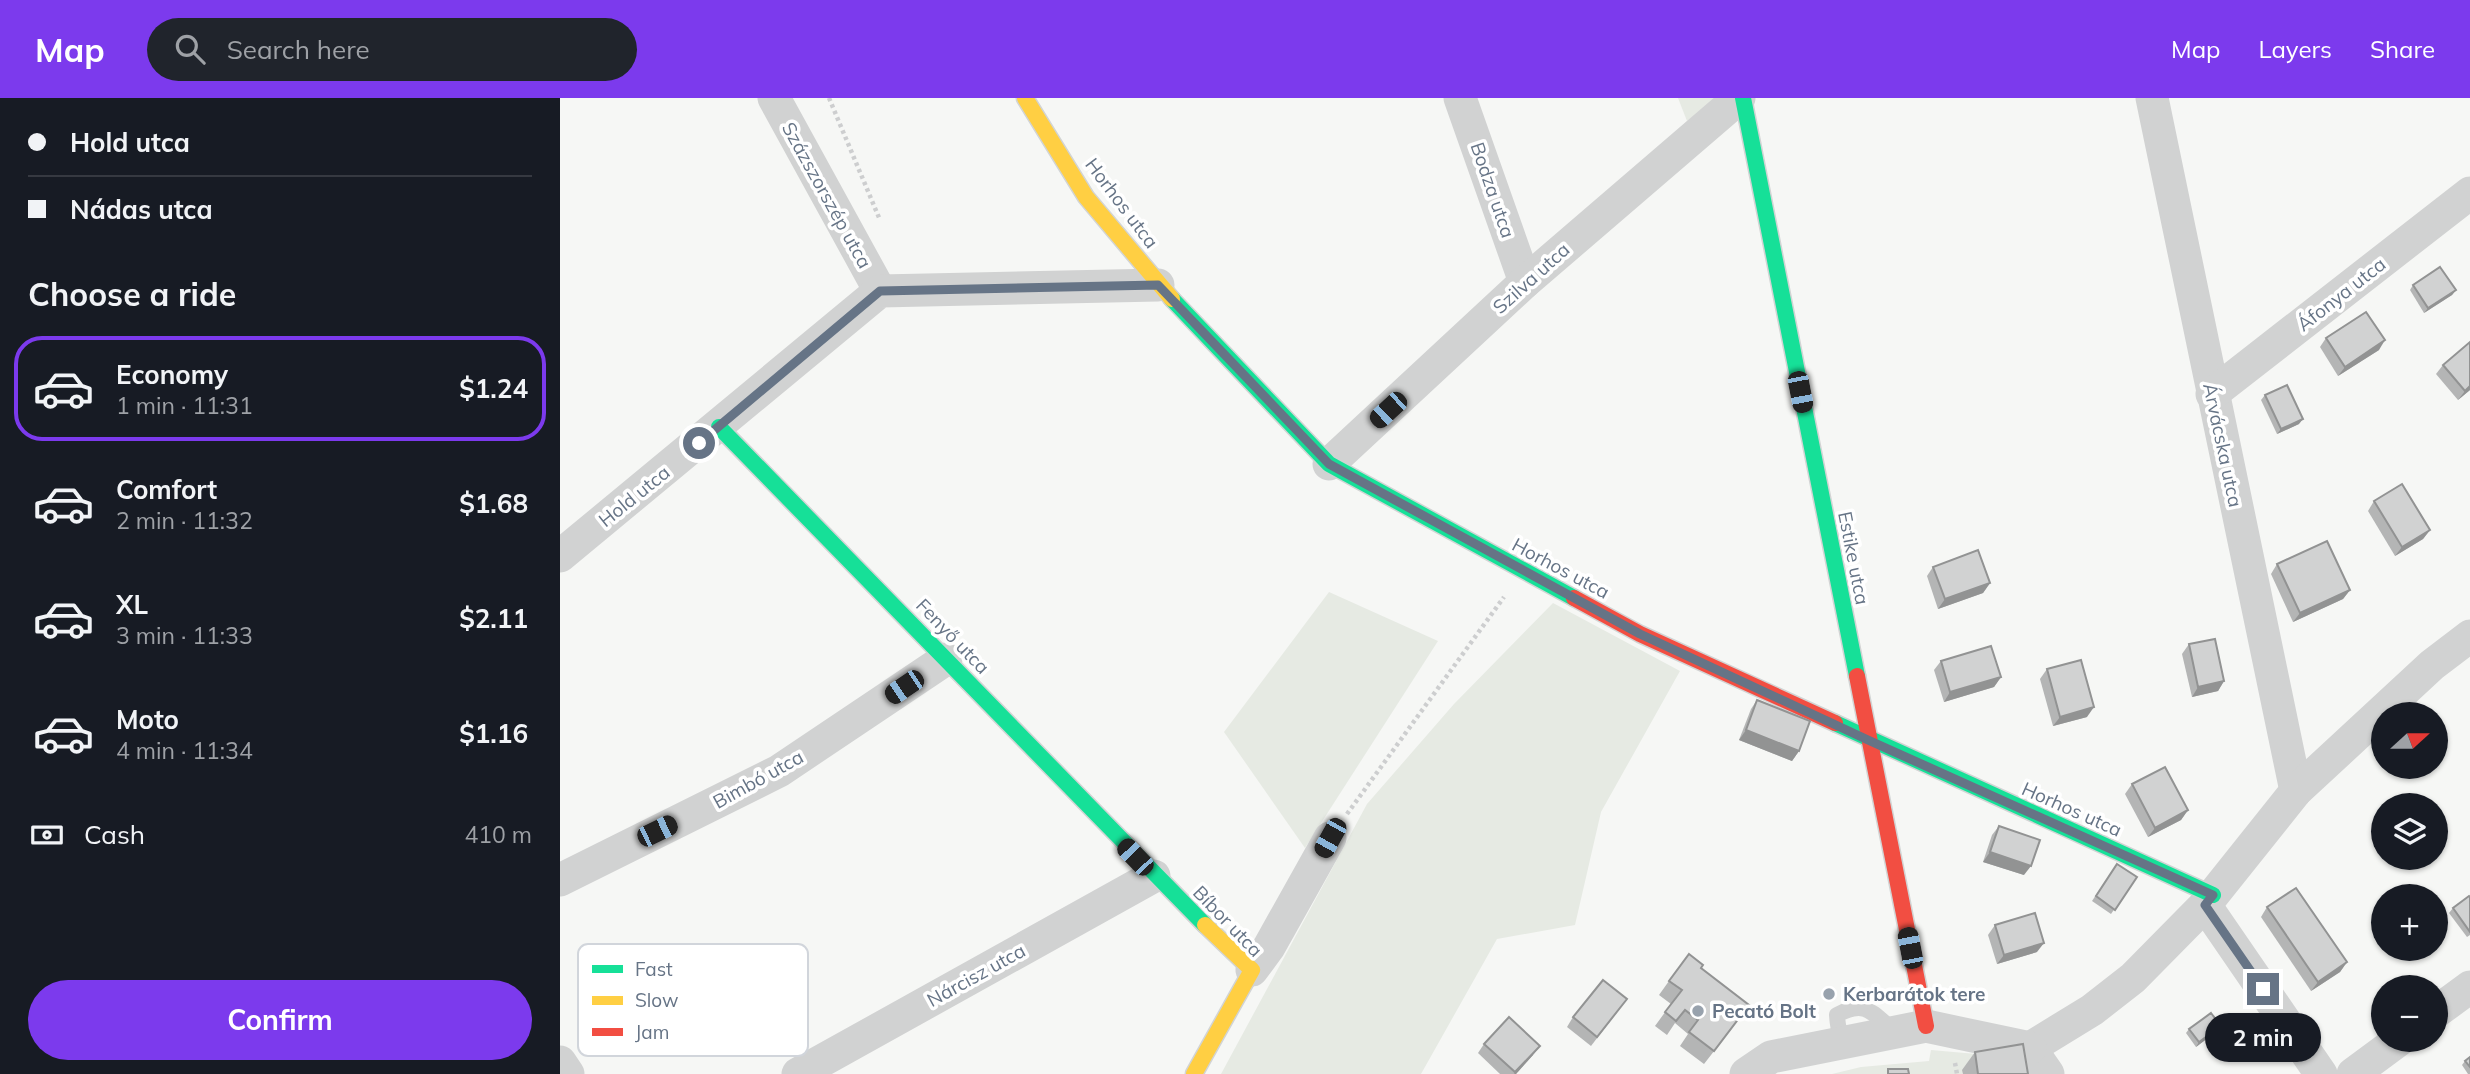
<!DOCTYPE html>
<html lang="en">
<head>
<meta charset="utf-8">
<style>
	:root { --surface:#171b24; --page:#20242c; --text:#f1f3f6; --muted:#9ea1a6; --line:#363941; --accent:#7c3aed }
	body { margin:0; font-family:Mulish,sans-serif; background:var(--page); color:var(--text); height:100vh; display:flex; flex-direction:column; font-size:26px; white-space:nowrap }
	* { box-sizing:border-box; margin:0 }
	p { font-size:23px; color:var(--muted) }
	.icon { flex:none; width:38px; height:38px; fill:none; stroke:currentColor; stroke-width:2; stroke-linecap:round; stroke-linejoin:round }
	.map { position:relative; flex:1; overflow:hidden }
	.drawer { display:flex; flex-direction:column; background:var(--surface); width:560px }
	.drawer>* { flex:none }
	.top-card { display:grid; align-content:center; height:154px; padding:0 28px; background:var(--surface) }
	.needle { width:46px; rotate:69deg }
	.controls { position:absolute; left:1811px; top:604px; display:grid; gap:14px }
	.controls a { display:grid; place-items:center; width:77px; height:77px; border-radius:50%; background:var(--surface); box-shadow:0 2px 5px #0004; font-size:35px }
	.end { position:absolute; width:32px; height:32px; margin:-16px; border:9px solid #667486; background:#fff; box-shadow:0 0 0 4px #fff }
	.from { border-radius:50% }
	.bubble { position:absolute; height:49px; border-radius:24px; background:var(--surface); box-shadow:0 2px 5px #0004; font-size:23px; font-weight:700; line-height:49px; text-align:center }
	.car { position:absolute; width:21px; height:42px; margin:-21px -10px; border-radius:9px; box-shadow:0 0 5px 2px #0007; background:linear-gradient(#222 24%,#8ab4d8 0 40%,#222 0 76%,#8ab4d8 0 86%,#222 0) }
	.top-card b { display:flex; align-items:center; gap:24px; height:66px; font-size:26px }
	.top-card b+b { border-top:2px solid var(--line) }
	.top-card i { width:18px; height:18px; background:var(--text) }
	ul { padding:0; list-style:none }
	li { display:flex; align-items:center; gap:21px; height:105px; margin:0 14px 10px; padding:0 14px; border:4px solid transparent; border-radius:28px }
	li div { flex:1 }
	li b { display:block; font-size:26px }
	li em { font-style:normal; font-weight:700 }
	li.selected { border-color:var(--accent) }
	li>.icon { width:63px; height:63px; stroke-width:1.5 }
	h2 { padding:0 28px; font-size:32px; line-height:84px }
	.pay { display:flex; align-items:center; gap:18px; height:77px; padding:0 28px; font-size:26px }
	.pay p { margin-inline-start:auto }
	.action { display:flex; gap:14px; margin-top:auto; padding:14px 28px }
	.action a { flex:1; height:80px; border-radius:42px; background:var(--accent); color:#fff; font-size:28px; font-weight:700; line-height:80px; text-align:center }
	header { display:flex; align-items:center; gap:42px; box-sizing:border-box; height:98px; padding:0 35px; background:var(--accent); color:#fff }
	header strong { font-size:33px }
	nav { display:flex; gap:38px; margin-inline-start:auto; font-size:24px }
	.search { width:490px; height:63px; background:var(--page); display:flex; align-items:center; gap:18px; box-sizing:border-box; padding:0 24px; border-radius:38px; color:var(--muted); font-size:26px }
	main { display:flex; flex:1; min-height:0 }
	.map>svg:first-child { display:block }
	.green { fill:#e6eae3 }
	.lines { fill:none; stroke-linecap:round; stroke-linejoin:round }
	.fast-casing { stroke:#d2d4d4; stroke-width:19 }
	.slow-casing { stroke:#d2d4d4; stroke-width:19 }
	.jam-casing { stroke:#d2d4d4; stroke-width:19 }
	.path { stroke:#cdcecf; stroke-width:4.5; stroke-dasharray:3.5 3.5; stroke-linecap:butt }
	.lane { stroke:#d1d2d2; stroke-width:16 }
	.street { stroke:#d1d2d2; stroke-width:33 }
	.fast { stroke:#16e098; stroke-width:16 }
	.slow { stroke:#ffcf43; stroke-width:16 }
	.jam { stroke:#f24e42; stroke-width:16 }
	.wall { fill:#b4b5b5 }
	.shaded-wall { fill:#929393 }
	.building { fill:#d1d2d2; stroke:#929393; stroke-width:2 }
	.route { stroke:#667486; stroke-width:9 }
	.poi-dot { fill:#98a2ad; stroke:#fff; stroke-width:2.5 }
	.labels { text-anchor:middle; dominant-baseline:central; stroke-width:7; stroke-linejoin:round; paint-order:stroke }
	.street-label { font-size:19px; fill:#667486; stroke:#fff }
	.poi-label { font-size:19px; font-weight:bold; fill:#667486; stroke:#fff; text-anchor:start }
	.key { fill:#fff; stroke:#d1d5db; stroke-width:2 }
	.key-label { font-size:19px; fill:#667486 }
</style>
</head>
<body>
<header>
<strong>Map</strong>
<div class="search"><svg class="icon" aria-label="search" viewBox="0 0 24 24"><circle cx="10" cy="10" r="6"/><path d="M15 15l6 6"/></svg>Search here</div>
<nav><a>Map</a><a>Layers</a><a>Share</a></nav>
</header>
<main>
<section class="drawer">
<div class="top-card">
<b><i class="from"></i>Hold utca</b>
<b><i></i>Nádas utca</b>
</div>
<h2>Choose a ride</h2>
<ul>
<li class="selected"><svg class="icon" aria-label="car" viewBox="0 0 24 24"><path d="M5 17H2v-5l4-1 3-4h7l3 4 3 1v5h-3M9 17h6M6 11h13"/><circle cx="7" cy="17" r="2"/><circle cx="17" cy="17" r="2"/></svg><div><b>Economy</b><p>1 min · 11:31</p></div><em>$1.24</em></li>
<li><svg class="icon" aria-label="car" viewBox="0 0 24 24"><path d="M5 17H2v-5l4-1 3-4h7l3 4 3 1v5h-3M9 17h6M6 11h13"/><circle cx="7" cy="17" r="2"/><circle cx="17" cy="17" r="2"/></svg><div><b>Comfort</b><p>2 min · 11:32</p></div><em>$1.68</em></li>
<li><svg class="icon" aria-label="car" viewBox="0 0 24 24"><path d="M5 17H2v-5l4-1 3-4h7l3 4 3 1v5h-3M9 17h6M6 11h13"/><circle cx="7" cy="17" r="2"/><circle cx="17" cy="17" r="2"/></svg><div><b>XL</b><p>3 min · 11:33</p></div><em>$2.11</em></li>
<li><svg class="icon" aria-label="car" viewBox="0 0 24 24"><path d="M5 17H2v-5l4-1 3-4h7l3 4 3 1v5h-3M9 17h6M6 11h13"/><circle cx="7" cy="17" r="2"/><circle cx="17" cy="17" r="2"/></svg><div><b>Moto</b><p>4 min · 11:34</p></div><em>$1.16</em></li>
</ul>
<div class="pay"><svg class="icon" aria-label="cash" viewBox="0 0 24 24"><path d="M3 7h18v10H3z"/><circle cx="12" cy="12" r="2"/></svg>Cash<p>410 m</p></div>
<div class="action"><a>Confirm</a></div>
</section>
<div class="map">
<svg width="1910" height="976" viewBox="0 0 1910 976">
	<rect width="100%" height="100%" fill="#f6f7f5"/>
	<g class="green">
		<path d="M1118,0H1163L1127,23Z"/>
		<path d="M769,494L878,543L745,750L664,634Z"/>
		<path d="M993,505L1120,573L1041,714L1015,827L937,841L861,976H661L807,706L894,606Z"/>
		<path d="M1371,952L1439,958L1471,976H1272L1301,969L1369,963Z"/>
	</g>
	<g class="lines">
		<defs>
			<g id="fast">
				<path d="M1183,0L1297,578"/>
				<path d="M612,201L769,366L1014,500"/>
				<path d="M159,329L645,827"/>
				<path d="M1275,625L1653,797"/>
			</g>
			<g id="slow">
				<path d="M465,0L526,99L612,201"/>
				<path d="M634,976L692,872L645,827"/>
			</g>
			<g id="jam">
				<path d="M1014,500L1080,536L1275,625"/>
				<path d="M1297,578L1366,928"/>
			</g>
		</defs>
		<use href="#fast" class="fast-casing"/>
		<use href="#slow" class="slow-casing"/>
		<use href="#jam" class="jam-casing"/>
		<g class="path">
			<path d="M269,0L320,122"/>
			<path d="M787,716L944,499"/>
			<path d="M1395,965L1397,976"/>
		</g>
		<path class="lane" d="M1292,941C1278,937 1278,931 1277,917C1306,901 1312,915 1334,933"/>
		<g class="street">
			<path d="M214,0L320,193"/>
			<path d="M900,0L965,184"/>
			<path d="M1592,0L1736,693"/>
			<path d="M1652,296L1910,95"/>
			<path d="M769,366L965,184L1179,0"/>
			<path d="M0,458L320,193L598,187"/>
			<path d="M0,782L219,673L386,561"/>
			<path d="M1645,807L1761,976"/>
			<path d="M692,872L709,849L770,740"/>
			<path d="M1876,914L1910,889"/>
			<path d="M1470,950L1532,912L1573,880L1645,807L1736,693L1872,567L1910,538"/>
			<path d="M1470,950L1488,976"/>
			<path d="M0,964L8,976"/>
			<path d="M238,976L594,778"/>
			<path d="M1186,976L1211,959L1366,928L1470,950"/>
			<path d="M1793,976L1839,942"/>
		</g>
		<use href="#fast" class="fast"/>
		<use href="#slow" class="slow"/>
		<use href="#jam" class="jam"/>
	</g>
	<g class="wall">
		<path d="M1853,187L1896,192L1892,197L1864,215L1850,192Z"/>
		<path d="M1766,240L1819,252L1778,278L1760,249Z"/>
		<path d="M1910,244V292L1898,302L1876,276L1883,267Z"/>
		<path d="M1705,297L1739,326L1717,336L1701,302Z"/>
		<path d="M1814,403L1870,432L1863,441L1835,458L1808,413Z"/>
		<path d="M1717,466L1790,492L1783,501L1733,524L1711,476Z"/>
		<path d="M1373,469L1430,485L1423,495L1378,511L1367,478Z"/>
		<path d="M1629,546L1664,583L1658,593L1632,599L1622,556Z"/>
		<path d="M1381,563L1441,579L1434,589L1384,604L1374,572Z"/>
		<path d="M1487,571L1527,619L1493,628L1480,581Z"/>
		<path d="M1197,602L1239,653L1232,663L1179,642L1191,611Z"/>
		<path d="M1572,686L1628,712L1621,722L1588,739L1565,696Z"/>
		<path d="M1439,728L1464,777L1423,764L1432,737Z"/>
		<path d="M1557,766L1577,779L1551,816L1532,803Z"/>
		<path d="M1910,799V837L1907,839L1889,815L1893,810Z"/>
		<path d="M1707,809L1787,864L1780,874L1751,893L1701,819Z"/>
		<path d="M1435,827L1477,854L1437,866L1428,837Z"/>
		<path d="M1141,870L1179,921L1144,966L1120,948L1128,936L1115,925L1107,937L1095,928L1111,906L1099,897L1109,883Z"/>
		<path d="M1067,901L1031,948L1007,929L1013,919Z"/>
		<path d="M1661,928L1657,933L1636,949L1626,935L1629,931Z"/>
		<path d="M924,946L973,957L956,976H940L918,955Z"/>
		<path d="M1415,954L1468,976H1403L1402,972Z"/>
		<path d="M1910,959V976H1908L1902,967L1905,963Z"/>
	</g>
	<g class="shaded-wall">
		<path d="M1896,192L1892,197L1864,215L1868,210Z"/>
		<path d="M1825,242L1819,252L1778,278L1785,269Z"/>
		<path d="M1910,288V292L1898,302L1905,293Z"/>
		<path d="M1743,321L1739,326L1717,336L1721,331Z"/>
		<path d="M1870,432L1863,441L1835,458L1842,449Z"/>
		<path d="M1430,485L1423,495L1378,511L1385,501Z"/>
		<path d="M1790,492L1783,501L1733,524L1740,515Z"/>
		<path d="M1441,579L1434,589L1384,604L1390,594Z"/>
		<path d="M1664,583L1658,593L1632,599L1638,589Z"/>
		<path d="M1534,609L1527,619L1493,628L1500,619Z"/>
		<path d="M1186,632L1239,653L1232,663L1179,642Z"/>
		<path d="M1628,712L1621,722L1588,739L1595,730Z"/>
		<path d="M1430,754L1471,768L1464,777L1423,764Z"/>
		<path d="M1484,845L1477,854L1437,866L1444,857Z"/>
		<path d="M1787,864L1780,874L1751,893L1758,884Z"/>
		<path d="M1661,928L1657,933L1636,949L1639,944Z"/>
		<path d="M980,948L973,957L956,976H954Z"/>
	</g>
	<g class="building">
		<path d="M1880,169L1896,192L1868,210L1853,187Z"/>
		<path d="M1806,214L1825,242L1785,269L1766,240Z"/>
		<path d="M1910,244V288L1905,293L1883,267Z"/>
		<path d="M1727,287L1743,321L1721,331L1705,297Z"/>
		<path d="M1842,386L1870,432L1842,449L1814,403Z"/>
		<path d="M1767,443L1790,492L1740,515L1717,466Z"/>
		<path d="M1418,452L1430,485L1385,501L1373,469Z"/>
		<path d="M1655,541L1664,583L1638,589L1629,546Z"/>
		<path d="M1431,548L1441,579L1390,594L1381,563Z"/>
		<path d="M1521,562L1534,609L1500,619L1487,571Z"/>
		<path d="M1197,602L1250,623L1239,653L1186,632Z"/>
		<path d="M1605,669L1628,712L1595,730L1572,686Z"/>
		<path d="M1439,728L1480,742L1471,768L1430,754Z"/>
		<path d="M1557,766L1577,779L1555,812L1536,798Z"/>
		<path d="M1736,790L1787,864L1758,884L1707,809Z"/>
		<path d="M1909,798L1910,799V834L1893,810Z"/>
		<path d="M1475,815L1484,845L1444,857L1435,827Z"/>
		<path d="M1129,856L1143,867L1141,870L1189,907L1154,953L1129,934L1138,922L1125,912L1116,923L1105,914L1122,892L1109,883Z"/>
		<path d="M1043,882L1067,901L1037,939L1013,919Z"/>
		<path d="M1651,915L1661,928L1639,944L1629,931Z"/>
		<path d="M949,919L980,948L955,974L924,946Z"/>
		<path d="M1463,946L1468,976H1418L1415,954Z"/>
		<path d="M1910,959V969L1905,963Z"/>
		<path d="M1328,971H1348L1349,976H1328Z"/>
	</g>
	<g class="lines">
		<path class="route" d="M139,345L320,193L598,187L769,366L1080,536L1308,642L1653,797L1645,807L1703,891"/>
	</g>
	<g class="poi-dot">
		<circle cx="1269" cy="896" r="7"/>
		<circle cx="1138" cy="913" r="7"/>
	</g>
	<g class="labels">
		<g class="street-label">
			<text transform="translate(933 92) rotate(71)">Bodza utca</text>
			<text transform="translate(267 97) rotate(61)">Százszorszép utca</text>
			<text transform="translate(562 105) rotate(53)">Horhos utca</text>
			<text transform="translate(971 180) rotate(-42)">Szilva utca</text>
			<text transform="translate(1781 196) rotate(-38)">Áfonya utca</text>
			<text transform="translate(1663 347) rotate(78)">Árvácska utca</text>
			<text transform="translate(74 398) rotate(-39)">Hold utca</text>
			<text transform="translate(1294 460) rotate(79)">Estike utca</text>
			<text transform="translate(1001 470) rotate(28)">Horhos utca</text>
			<text transform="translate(393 538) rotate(46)">Fenyő utca</text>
			<text transform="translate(198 681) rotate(-29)">Bimbó utca</text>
			<text transform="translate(1512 711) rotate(24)">Horhos utca</text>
			<text transform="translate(668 823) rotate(46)">Bíbor utca</text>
			<text transform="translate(416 877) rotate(-29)">Nárcisz utca</text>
		</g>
		<g class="poi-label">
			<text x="1283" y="896">Kerbarátok tere</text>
			<text x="1152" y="913">Pecató Bolt</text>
		</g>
	</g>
	<rect x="18" y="846" width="230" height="112" rx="10" class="key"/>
	<rect x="32" y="867" width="31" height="8" fill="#16e098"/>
	<rect x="32" y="898" width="31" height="9" fill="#ffcf43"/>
	<rect x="32" y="930" width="31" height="8" fill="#f24e42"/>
	<g class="key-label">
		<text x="75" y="878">Fast</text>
		<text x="75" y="909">Slow</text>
		<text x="75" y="941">Jam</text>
	</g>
</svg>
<div class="controls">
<a><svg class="needle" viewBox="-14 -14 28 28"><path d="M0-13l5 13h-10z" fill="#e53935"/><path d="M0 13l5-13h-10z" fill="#9ea1a6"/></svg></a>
<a><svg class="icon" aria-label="layers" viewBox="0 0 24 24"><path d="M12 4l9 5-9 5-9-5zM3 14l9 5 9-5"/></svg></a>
<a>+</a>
<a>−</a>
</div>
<i class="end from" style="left:139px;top:345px"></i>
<i class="end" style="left:1703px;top:891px"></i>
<div class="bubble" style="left:1645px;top:915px;width:116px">2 min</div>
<i class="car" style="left:1240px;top:294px;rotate:169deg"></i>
<i class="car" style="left:828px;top:312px;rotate:227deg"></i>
<i class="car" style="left:344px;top:589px;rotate:236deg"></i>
<i class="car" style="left:97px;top:733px;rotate:64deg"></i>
<i class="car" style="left:770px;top:740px;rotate:209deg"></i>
<i class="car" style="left:575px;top:759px;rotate:316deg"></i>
<i class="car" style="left:1350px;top:850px;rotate:349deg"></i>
</div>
</main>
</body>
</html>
